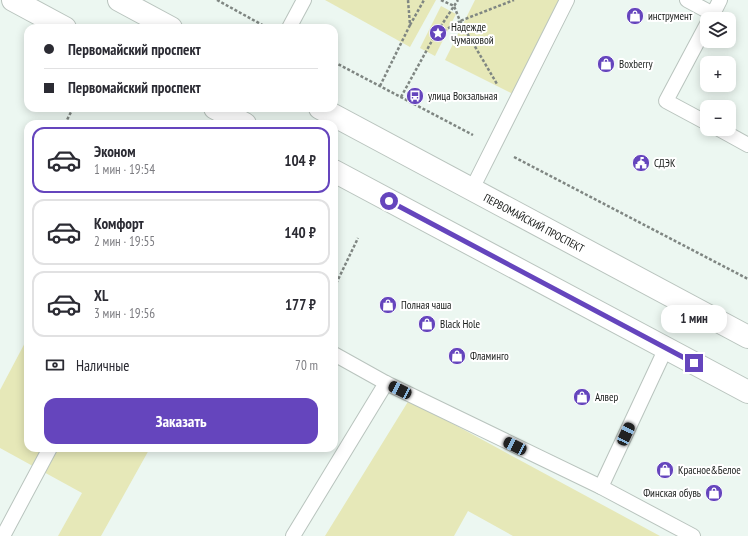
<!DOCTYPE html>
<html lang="ru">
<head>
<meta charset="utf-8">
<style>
	:root { --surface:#fff; --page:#f7f7f7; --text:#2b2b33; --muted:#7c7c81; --line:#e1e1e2; --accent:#6545bd }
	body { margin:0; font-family:"PT Sans Narrow",sans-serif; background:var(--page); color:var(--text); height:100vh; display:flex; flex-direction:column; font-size:15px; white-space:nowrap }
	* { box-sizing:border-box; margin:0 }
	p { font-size:13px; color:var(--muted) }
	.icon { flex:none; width:22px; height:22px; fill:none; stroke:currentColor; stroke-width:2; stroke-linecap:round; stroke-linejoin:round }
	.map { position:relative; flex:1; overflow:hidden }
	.details { position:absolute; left:24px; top:120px; width:314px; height:332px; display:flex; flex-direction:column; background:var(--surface); border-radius:12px; box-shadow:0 2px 10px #0003 }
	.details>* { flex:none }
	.hud { position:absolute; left:24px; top:24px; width:314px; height:88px; border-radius:12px; box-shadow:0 2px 10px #0003; display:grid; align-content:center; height:88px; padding:0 20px; background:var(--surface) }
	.tools { position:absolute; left:700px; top:12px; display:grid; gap:8px }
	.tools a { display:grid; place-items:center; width:36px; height:36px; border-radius:8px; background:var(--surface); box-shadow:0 2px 10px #0003; font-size:20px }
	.end { position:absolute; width:18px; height:18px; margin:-9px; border:5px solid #6545bd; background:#fff; box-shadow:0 0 0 2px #fff }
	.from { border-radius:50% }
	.bubble { position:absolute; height:28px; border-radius:12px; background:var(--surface); box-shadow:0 2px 10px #0003; font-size:13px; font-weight:700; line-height:28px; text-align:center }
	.car { position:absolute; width:12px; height:24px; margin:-12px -6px; border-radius:5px; box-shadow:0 0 3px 1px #0007; background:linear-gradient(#222 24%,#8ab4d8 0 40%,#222 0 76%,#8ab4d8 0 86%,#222 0) }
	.hud b { display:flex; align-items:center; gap:14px; height:38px; font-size:15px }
	.hud b+b { border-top:1px solid var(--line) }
	.hud i { width:10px; height:10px; background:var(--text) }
	ul { padding:7px 0 0; list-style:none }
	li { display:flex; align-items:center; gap:12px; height:66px; margin:0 8px 6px; padding:0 12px; border:2px solid var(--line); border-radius:12px }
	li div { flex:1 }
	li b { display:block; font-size:15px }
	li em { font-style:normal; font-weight:700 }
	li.on { border-color:var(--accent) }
	li>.icon { width:36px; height:36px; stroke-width:1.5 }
	.pay { display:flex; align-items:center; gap:10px; height:44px; padding:0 20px; font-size:15px }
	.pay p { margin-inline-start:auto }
	.action { display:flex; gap:8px; margin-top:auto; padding:8px 20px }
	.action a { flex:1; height:46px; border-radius:12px; background:var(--accent); color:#fff; font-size:16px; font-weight:700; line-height:46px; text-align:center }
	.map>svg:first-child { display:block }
	.green { fill:#e6e8b8 }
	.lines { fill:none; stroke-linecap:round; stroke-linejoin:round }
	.lane-casing { stroke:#b9c4be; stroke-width:16 }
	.primary-casing { stroke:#b9c4be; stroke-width:24 }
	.path { stroke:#7f8682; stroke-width:2.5; stroke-dasharray:3 2; stroke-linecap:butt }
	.lane { stroke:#fff; stroke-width:14 }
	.primary { stroke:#fff; stroke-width:22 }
	.route { stroke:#6545bd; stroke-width:5 }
	.labels { text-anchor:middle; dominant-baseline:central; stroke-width:4; stroke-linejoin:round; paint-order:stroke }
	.poi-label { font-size:11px; fill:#191c1a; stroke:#fff; text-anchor:start }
	.street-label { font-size:11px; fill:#191c1a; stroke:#fff }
</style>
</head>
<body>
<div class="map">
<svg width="748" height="536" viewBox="0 0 748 536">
	<rect width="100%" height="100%" fill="#ecf7f1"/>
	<g class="green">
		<path d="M325,0H436L410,47Z"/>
		<path d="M475,0H571L521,98L445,60Z"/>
		<path d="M441,6L456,14L435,56L420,48Z"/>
		<path d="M28,337V448H150L101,536H58L82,493L0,448V390Z"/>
		<path d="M409,400L660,536H513L468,511L454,536H325Z"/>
	</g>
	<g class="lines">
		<defs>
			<g id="lane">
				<path d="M687,0L713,14L720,0"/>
				<path d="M707,24L666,101L707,123"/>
				<path d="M289,28L304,0"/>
				<path d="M719,129L748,145"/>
				<path d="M472,189L567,0"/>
				<path d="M334,354L386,383L601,487L693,536"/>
				<path d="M601,487L666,348"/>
				<path d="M3,536L50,448"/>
				<path d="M293,536L386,383"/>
			</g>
			<g id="primary">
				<path d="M13,0L65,28"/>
				<path d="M119,0L171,28"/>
				<path d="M215,108L245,124"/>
				<path d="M320,108L748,337"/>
				<path d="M334,171L748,392"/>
			</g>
		</defs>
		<use href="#lane" class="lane-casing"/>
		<use href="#primary" class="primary-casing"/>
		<g class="path">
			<path d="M217,0L266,27"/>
			<path d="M441,0L454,6L460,21L497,84"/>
			<path d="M410,25L424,0"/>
			<path d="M435,35L458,0"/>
			<path d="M334,62L473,135"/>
			<path d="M380,86L410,25L408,0"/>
			<path d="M401,97L434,37L460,21L514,0"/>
			<path d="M65,124L73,108"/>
			<path d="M514,157L748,279"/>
			<path d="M334,288L358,238"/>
		</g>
		<use href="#lane" class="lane"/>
		<use href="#primary" class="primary"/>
	</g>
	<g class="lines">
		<path class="route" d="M389,201L694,363"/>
	</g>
	<defs>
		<symbol id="shop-disc" viewBox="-11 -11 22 22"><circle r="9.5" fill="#6545bd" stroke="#fff"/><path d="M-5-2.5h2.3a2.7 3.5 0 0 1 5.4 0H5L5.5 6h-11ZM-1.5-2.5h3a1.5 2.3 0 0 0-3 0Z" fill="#fff"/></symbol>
		<symbol id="sight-disc" viewBox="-11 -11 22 22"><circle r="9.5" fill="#6545bd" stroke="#fff"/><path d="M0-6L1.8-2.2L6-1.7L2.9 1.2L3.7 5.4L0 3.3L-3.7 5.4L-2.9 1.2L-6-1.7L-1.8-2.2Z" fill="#fff"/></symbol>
		<symbol id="bus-disc" viewBox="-11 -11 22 22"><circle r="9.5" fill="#6545bd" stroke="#fff"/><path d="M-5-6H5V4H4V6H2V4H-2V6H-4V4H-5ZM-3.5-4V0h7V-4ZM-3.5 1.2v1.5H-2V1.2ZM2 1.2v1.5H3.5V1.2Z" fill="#fff"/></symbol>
		<symbol id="civic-disc" viewBox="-11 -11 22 22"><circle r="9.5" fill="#6545bd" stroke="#fff"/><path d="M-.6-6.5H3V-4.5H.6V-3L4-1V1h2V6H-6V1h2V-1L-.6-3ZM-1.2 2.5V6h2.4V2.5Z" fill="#fff"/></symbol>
	</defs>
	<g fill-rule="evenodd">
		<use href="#shop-disc" x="625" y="6" width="20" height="20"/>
		<use href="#sight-disc" x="428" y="23" width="20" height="20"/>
		<use href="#shop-disc" x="596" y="54" width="20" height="20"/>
		<use href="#bus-disc" x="405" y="86" width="20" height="20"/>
		<use href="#civic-disc" x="631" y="153" width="20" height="20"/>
		<use href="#shop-disc" x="378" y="295" width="20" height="20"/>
		<use href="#shop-disc" x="417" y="314" width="20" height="20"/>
		<use href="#shop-disc" x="447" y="346" width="20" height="20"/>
		<use href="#shop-disc" x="572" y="387" width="20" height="20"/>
		<use href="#shop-disc" x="655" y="460" width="20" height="20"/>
		<use href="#shop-disc" x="704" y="483" width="20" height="20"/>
	</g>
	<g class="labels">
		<g class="poi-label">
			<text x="648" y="16">инструмент</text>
			<text x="451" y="27">Надежде<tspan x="451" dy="13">Чумаковой</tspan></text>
			<text x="619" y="64">Boxberry</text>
			<text x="428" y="96">улица Вокзальная</text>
			<text x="654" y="163">СДЭК</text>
			<text x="401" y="305">Полная чаша</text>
			<text x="440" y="324">Black Hole</text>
			<text x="470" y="356">Фламинго</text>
			<text x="595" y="397">Алвер</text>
			<text x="678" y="470">Красное&amp;Белое</text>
			<text x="701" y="493" text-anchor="end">Финская обувь</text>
		</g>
		<g class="street-label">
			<text transform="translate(534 223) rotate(28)">ПЕРВОМАЙСКИЙ ПРОСПЕКТ</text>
		</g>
	</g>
</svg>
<div class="tools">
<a><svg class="icon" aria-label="layers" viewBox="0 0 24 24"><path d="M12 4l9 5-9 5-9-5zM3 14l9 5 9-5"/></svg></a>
<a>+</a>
<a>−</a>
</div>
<i class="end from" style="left:389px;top:201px"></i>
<i class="end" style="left:694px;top:363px"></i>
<div class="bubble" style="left:661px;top:305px;width:66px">1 мин</div>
<i class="car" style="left:400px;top:390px;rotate:296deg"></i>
<i class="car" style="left:626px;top:434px;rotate:25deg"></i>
<i class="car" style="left:515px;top:446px;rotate:296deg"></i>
<div class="hud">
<b><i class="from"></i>Первомайский проспект</b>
<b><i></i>Первомайский проспект</b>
</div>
<section class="details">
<ul>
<li class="on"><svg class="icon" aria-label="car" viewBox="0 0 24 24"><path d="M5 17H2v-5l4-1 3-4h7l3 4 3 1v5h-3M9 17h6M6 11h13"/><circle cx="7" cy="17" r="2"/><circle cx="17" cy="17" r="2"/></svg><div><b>Эконом</b><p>1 мин · 19:54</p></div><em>104 ₽</em></li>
<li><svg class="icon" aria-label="car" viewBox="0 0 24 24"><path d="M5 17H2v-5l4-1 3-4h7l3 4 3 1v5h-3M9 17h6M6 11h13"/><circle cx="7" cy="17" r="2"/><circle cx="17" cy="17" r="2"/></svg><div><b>Комфорт</b><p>2 мин · 19:55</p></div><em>140 ₽</em></li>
<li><svg class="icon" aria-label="car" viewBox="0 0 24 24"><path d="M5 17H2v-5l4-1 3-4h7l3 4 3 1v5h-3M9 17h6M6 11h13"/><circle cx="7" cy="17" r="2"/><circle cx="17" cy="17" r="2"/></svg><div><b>XL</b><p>3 мин · 19:56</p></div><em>177 ₽</em></li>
</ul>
<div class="pay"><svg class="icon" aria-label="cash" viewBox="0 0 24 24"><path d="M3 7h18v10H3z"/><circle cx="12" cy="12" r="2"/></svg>Наличные<p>70 m</p></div>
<div class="action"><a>Заказать</a></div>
</section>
</div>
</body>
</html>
